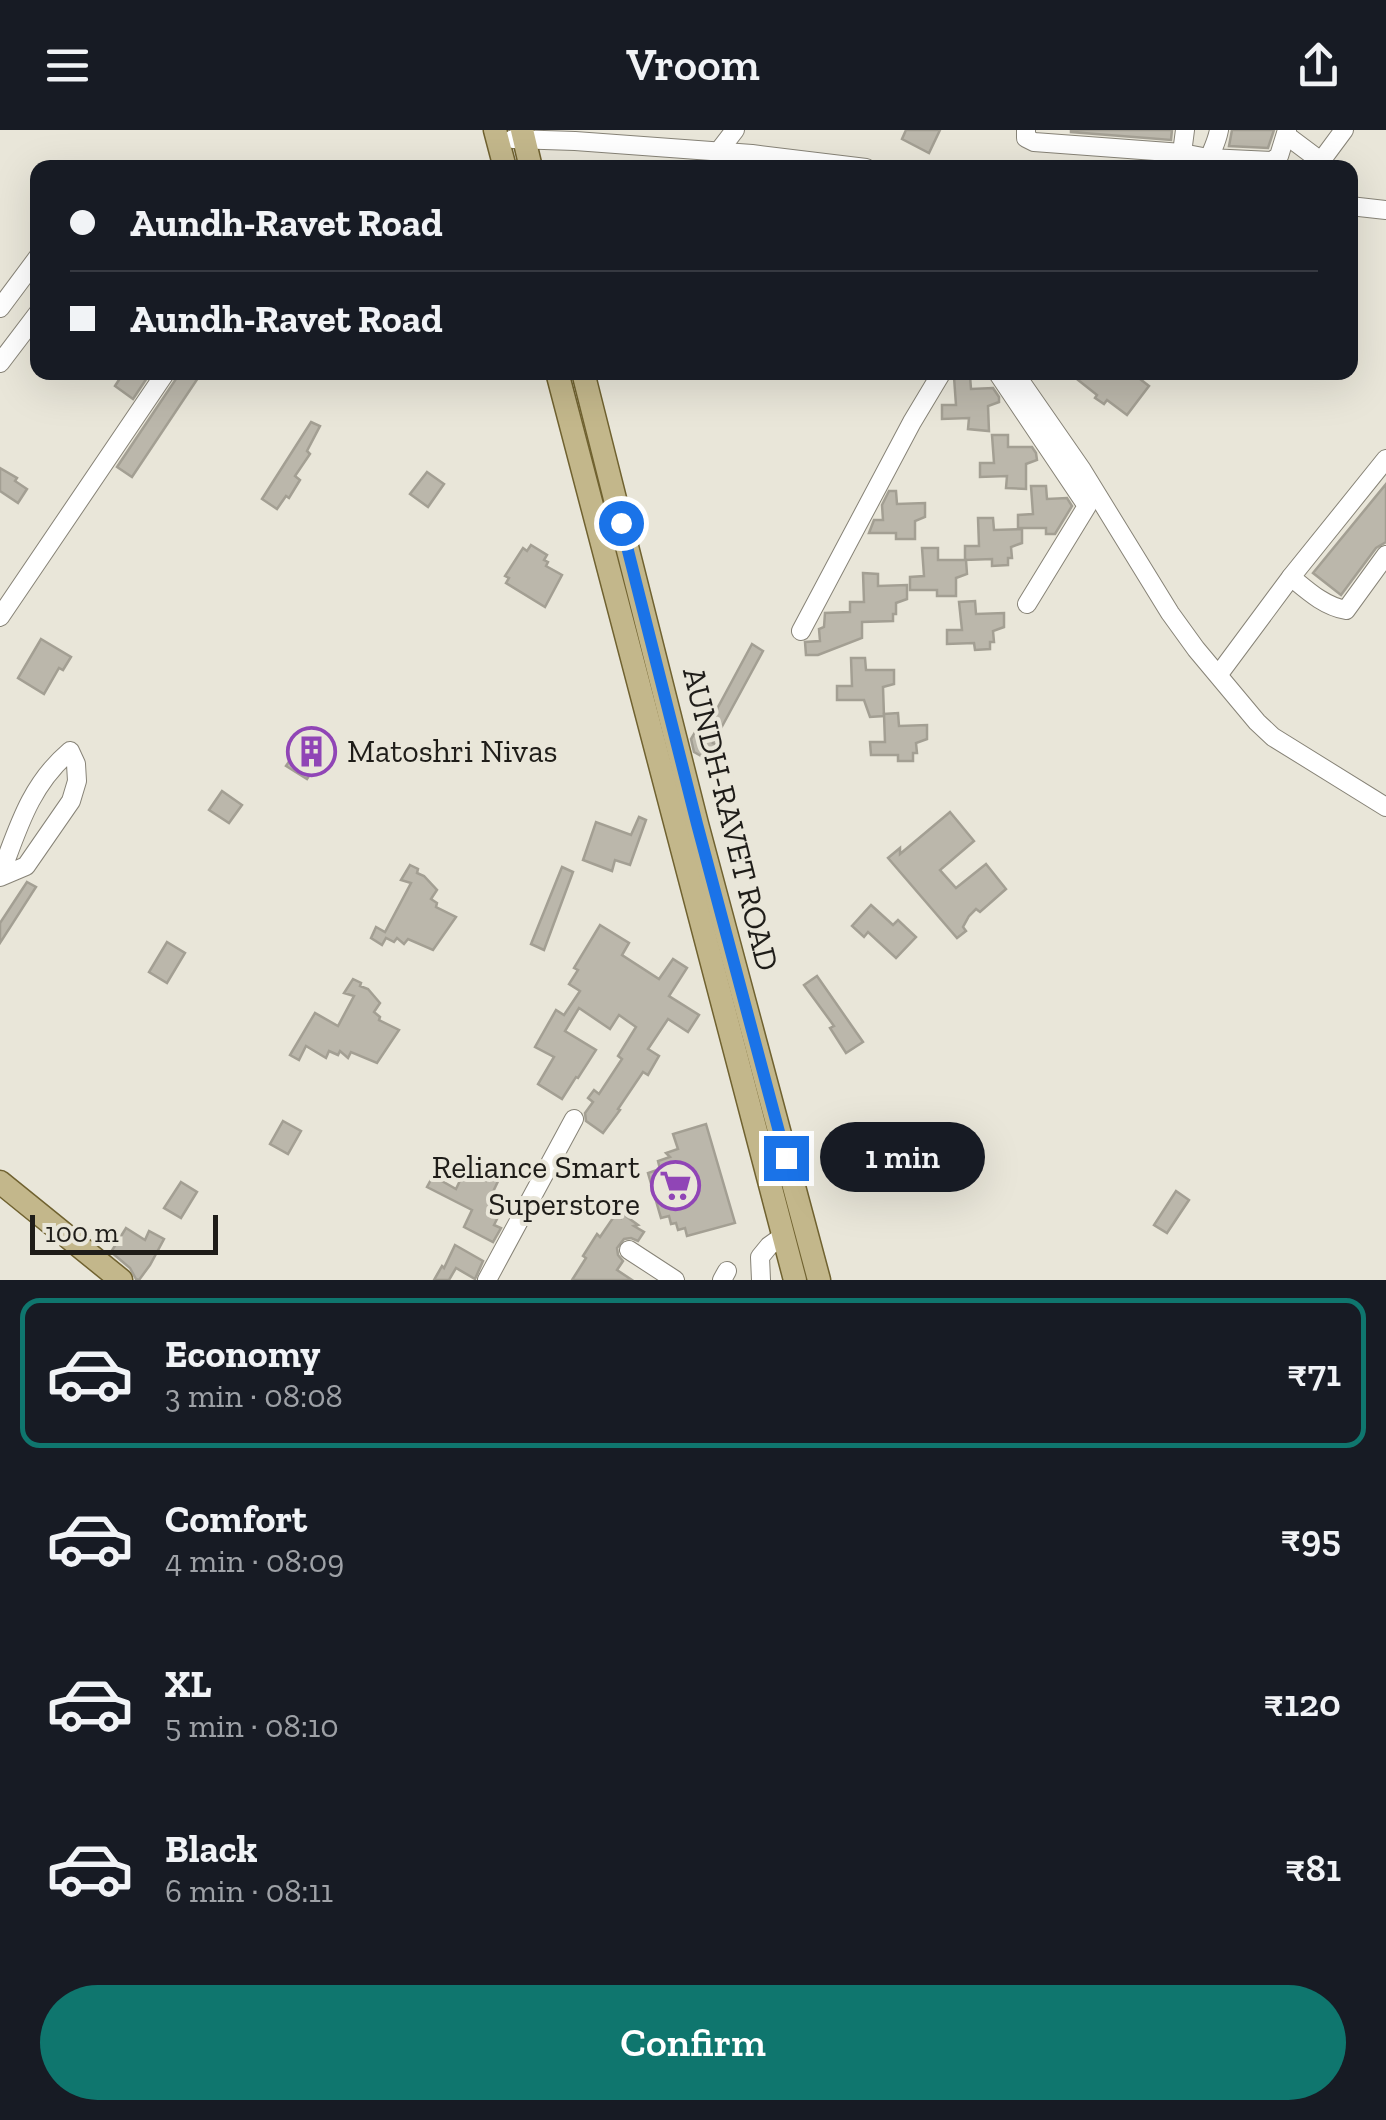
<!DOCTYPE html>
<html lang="en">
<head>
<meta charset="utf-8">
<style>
	:root { --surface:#171b24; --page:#242831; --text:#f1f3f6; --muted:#9ea1a6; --line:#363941; --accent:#0f766e }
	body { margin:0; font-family:"Zilla Slab",serif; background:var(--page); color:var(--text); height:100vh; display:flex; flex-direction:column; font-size:38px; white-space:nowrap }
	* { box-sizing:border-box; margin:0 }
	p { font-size:32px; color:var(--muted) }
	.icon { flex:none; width:55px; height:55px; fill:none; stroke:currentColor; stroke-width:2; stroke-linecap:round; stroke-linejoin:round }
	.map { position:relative; height:1150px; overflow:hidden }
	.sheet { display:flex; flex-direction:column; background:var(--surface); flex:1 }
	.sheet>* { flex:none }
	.top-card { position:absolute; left:30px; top:30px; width:1328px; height:220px; border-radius:20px; box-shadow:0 10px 40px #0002; display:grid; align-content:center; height:220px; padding:0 40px; background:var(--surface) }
	.scale { position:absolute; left:30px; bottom:25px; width:188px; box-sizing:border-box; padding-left:10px; border:5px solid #1f1d19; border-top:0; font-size:28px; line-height:35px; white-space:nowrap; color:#1f1d19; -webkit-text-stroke:8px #e9e6d9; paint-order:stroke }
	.end { position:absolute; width:45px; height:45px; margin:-22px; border:12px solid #1a73e8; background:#fff; box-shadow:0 0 0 5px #fff }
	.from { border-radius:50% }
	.bubble { position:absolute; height:70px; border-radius:35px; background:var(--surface); box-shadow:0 10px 40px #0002; font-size:32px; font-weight:600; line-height:70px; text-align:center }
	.top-card b { display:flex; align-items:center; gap:35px; height:95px; font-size:38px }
	.top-card b+b { border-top:2px solid var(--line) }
	.top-card i { width:25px; height:25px; background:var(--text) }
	ul { padding:18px 0 0; list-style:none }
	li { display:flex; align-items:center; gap:30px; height:150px; margin:0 20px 15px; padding:0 20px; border:5px solid transparent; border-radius:20px }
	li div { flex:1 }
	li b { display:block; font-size:38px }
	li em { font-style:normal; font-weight:600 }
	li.active { border-color:var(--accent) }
	li>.icon { width:90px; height:90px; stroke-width:1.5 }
	.cta { display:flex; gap:20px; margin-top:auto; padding:20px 40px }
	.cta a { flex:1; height:115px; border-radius:60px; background:var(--accent); color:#fff; font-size:40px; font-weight:600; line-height:115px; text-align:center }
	header { display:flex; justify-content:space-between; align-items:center; height:130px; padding:0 40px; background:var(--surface); font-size:45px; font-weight:600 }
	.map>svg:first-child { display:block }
	.building { fill:#bbb7ab; stroke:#a39f93; stroke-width:2.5 }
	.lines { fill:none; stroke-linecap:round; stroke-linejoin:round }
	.minor-casing { stroke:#878377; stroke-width:20 }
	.major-casing { stroke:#706230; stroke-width:25 }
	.minor { stroke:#fff; stroke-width:18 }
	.major { stroke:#c3b78b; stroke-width:22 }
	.route { stroke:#1a73e8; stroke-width:12 }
	.labels { text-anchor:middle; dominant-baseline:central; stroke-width:8; stroke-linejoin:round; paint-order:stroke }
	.poi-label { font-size:32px; fill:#1f1d19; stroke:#e9e6d9; text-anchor:start }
	.street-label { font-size:32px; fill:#1f1d19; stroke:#e9e6d9 }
</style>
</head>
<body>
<header><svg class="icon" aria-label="menu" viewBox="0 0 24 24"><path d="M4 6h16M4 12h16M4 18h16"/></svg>Vroom<svg class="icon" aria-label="share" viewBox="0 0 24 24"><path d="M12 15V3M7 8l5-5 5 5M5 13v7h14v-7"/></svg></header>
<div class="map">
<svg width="1386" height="1150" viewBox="0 0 1386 1150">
	<rect width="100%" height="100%" fill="#e9e6d9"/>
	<g class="building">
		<path d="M906,0H940L929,23L902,9Z"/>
		<path d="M1071,0H1172L1171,10L1071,2Z"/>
		<path d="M1232,0H1274L1268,18L1229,16Z"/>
		<path d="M124,242H151L133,269L115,256Z"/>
		<path d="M178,242H202L132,347L117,337L176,249Z"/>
		<path d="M1068,242H1131L1149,256L1127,285L1107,270L1104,274L1095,268L1097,265Z"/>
		<path d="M970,246L971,259L993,258L999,267V272L988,276L989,301L968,299L969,288L942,289V275H956L954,247Z"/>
		<path d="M311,292L320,296L307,321L310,324L295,346L300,350L289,368L286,366L277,379L262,369Z"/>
		<path d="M992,305H1008V317H1032L1036,323L1037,330L1026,334V359L1006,358L1007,346L980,347V333H994Z"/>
		<path d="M0,338L17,348L15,351L27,359L18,373L0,361Z"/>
		<path d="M427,342L444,354L428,377L410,364Z"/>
		<path d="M1386,354V412L1376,418L1341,465L1313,443Z"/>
		<path d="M1031,356H1046L1047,369L1067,368L1072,376L1055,404H1046V398H1018V385L1033,384Z"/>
		<path d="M889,361H896L897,374L925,373V387L915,391V409H896V403H869L874,390H883L882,375Z"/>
		<path d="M978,388H993L994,400L1022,399V413L1011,417L1012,428H1008V435L992,436V429L965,430V416H979Z"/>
		<path d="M531,415L547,425L544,430L548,432L546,436L562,445L545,477L506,453L509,448L505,446L523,418L527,421Z"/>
		<path d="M922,418H938V430H966L967,444L956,448V466H937V460H910V447L924,446Z"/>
		<path d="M863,443L878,444V456L907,455V469L896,473V484H893V491L862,492V508L818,525H806L805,512L820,511L819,499L824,497L825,483L850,482V472H864Z"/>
		<path d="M975,471L976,484L1004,483V497L993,501L994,512H990V519L975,520L974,513L947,514V500H962L959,472Z"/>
		<path d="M41,509L71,527L63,540L59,538L44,564L18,548Z"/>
		<path d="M752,514L763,521L713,613L718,615L710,631L694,622L691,609L697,599L704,603Z"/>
		<path d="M851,528H865L866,540H894V554L883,557L884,586L870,587L864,570H837V556H852Z"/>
		<path d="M898,583L899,596L927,595V609L916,613L917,623H913V631H898V625H871L870,612H885L884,584Z"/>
		<path d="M305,610L324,622L307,649L286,636L293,626L295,628Z"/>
		<path d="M222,661L242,675L229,693L209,680Z"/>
		<path d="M950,682L974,711L940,740L956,758L986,734L1006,759L980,782L976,779L969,786L963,797L966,801L957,808L888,728L900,718V724Z"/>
		<path d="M639,687L646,690L630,735L615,730L612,741L583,730L596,692L631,705Z"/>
		<path d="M410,735L418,739L417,743L424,746L437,760L431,769L437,773L436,777L456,787L433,820L408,809L404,814L397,808L394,812L386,808L382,815L371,808L376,797L385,802L411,753L401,750Z"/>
		<path d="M562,737L573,742L544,820L531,814Z"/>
		<path d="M27,752L36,757L0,813V793Z"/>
		<path d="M871,775L893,795L898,790L916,807L896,828L868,802L864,807L852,796Z"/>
		<path d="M600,795L629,813L622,825L659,849L673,829L687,838L669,866L699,885L688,902L668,889L648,919L659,926L648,945L643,942L618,979L620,980L603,1003L586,991L585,983L593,972L588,968L594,960L599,964L622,929L618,926L636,897L619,885L610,899L579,878L565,901L596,920L578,948L576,947L562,969L538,954L554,927L535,917L556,880L564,885L580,861L569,854L578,840L574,838Z"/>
		<path d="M167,812L185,823L167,853L149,842Z"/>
		<path d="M817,846L863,912L846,923L830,898L834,896L804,855Z"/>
		<path d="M353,849L361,853L360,856L368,859L380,873L374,882L380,887L379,890L399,900L377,933L351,922L348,928L340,921L338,925L329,921L326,928L306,916L299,930L290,925L315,883L338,896L354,866L344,863Z"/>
		<path d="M283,991L301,1001L288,1024L270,1014Z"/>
		<path d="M706,994L735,1093L687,1106L685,1098L678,1100L676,1093L671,1094L669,1086L661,1088L648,1043L660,1039L658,1031L670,1027L666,1023L678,1019L673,1004Z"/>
		<path d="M464,1042L486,1051L490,1042L500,1047L492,1064L506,1071L494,1095L501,1098L493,1112L464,1097L472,1080L427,1057L433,1046L456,1059Z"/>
		<path d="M181,1052L197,1062L181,1088L164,1078Z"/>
		<path d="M1176,1061L1189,1070L1167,1103L1154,1095Z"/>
		<path d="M623,1084L638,1095L634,1096L644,1102L638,1111L631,1108L624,1109L617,1118L618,1125L623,1131L617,1140L632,1150H572L586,1128L583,1126L597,1104L600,1107L615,1085L621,1088Z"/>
		<path d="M126,1098L145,1110L149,1101L164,1109L150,1135L139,1150L136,1149L130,1138L111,1122Z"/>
		<path d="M455,1115L483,1131L475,1149L456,1138L449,1150H434L442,1136L444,1138Z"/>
	</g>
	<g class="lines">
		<defs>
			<g id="minor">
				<path d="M1026,0V8L1034,12L1182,23L1208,28L1272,31L1279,26L1287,0"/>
				<path d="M1286,5L1318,29L1324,27L1344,0"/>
				<path d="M513,9L575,11L752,24L866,38"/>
				<path d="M718,22L735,0"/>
				<path d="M1182,23L1185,0"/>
				<path d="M1207,37C1209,24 1216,16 1219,0"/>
				<path d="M1350,76L1386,80"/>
				<path d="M0,178L38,127"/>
				<path d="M0,233L38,183"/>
				<path d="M997,242L1087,376L1027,474"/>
				<path d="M1014,242L1082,340L1170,483L1196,519L1257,592L1273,607L1386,677"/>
				<path d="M1291,447C1308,461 1324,476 1346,480L1386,425"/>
				<path d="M0,487L166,242"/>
				<path d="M801,501L912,292L942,242"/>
				<path d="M1219,544L1291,447L1386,329"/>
				<path d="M0,746C18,698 30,655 70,621L76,634L77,651L71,671L26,736L0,747"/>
				<path d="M629,1120L675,1150"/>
				<path d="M487,1150L574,989"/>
				<path d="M722,1150L727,1141"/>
				<path d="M761,1150L760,1127L769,1116L783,1106"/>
			</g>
			<g id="major">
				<path d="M495,0L505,38"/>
				<path d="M522,0L531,38"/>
				<path d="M557,242L795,1150"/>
				<path d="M583,242L697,694L819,1150"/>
				<path d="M0,1052L121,1150"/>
			</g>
		</defs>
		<use href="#minor" class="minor-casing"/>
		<use href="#major" class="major-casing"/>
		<use href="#minor" class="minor"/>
		<use href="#major" class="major"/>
	</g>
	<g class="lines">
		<path class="route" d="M621,393L697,694L786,1028"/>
	</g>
	<defs>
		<symbol id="building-ring" viewBox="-11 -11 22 22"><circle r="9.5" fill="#e9e6d9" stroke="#9045b6" stroke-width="1.5"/><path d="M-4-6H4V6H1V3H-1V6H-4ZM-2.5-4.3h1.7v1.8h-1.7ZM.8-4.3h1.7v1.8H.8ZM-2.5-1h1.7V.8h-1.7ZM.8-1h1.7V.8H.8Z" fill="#9045b6"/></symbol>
		<symbol id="supermarket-ring" viewBox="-11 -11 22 22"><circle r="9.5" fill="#e9e6d9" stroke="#9045b6" stroke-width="1.5"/><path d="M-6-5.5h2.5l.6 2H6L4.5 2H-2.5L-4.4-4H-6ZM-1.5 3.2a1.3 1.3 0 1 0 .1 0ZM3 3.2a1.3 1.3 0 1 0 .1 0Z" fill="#9045b6"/></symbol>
	</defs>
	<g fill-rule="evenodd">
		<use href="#building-ring" x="284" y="594" width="55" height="55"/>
		<use href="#supermarket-ring" x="648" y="1028" width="55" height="55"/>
	</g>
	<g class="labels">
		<g class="poi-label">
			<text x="347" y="621">Matoshri Nivas</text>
			<text x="640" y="1037" text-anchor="end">Reliance Smart<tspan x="640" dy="37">Superstore</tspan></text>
		</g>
		<g class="street-label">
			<text transform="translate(731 689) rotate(76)">AUNDH-RAVET ROAD</text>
		</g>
	</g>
</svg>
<div class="scale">100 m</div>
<i class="end from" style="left:621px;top:393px"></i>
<i class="end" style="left:786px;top:1028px"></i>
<div class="bubble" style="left:820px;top:992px;width:165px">1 min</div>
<div class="top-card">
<b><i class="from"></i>Aundh-Ravet Road</b>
<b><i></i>Aundh-Ravet Road</b>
</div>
</div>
<section class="sheet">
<ul>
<li class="active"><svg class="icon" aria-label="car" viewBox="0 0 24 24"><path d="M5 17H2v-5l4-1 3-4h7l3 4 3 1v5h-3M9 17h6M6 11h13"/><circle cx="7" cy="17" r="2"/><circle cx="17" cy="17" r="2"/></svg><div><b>Economy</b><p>3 min · 08:08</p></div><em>₹71</em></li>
<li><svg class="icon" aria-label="car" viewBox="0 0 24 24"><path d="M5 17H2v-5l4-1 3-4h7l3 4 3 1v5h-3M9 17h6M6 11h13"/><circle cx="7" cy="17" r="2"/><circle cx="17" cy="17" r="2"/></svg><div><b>Comfort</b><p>4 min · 08:09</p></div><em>₹95</em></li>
<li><svg class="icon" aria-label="car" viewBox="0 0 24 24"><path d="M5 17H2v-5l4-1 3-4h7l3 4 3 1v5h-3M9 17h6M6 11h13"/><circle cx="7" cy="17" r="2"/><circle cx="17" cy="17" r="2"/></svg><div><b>XL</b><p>5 min · 08:10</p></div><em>₹120</em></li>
<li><svg class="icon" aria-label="car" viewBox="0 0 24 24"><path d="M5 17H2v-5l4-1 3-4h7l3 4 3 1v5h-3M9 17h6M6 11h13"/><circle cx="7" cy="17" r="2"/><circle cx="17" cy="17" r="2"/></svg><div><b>Black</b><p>6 min · 08:11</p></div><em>₹81</em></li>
</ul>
<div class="cta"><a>Confirm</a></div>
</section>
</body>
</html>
